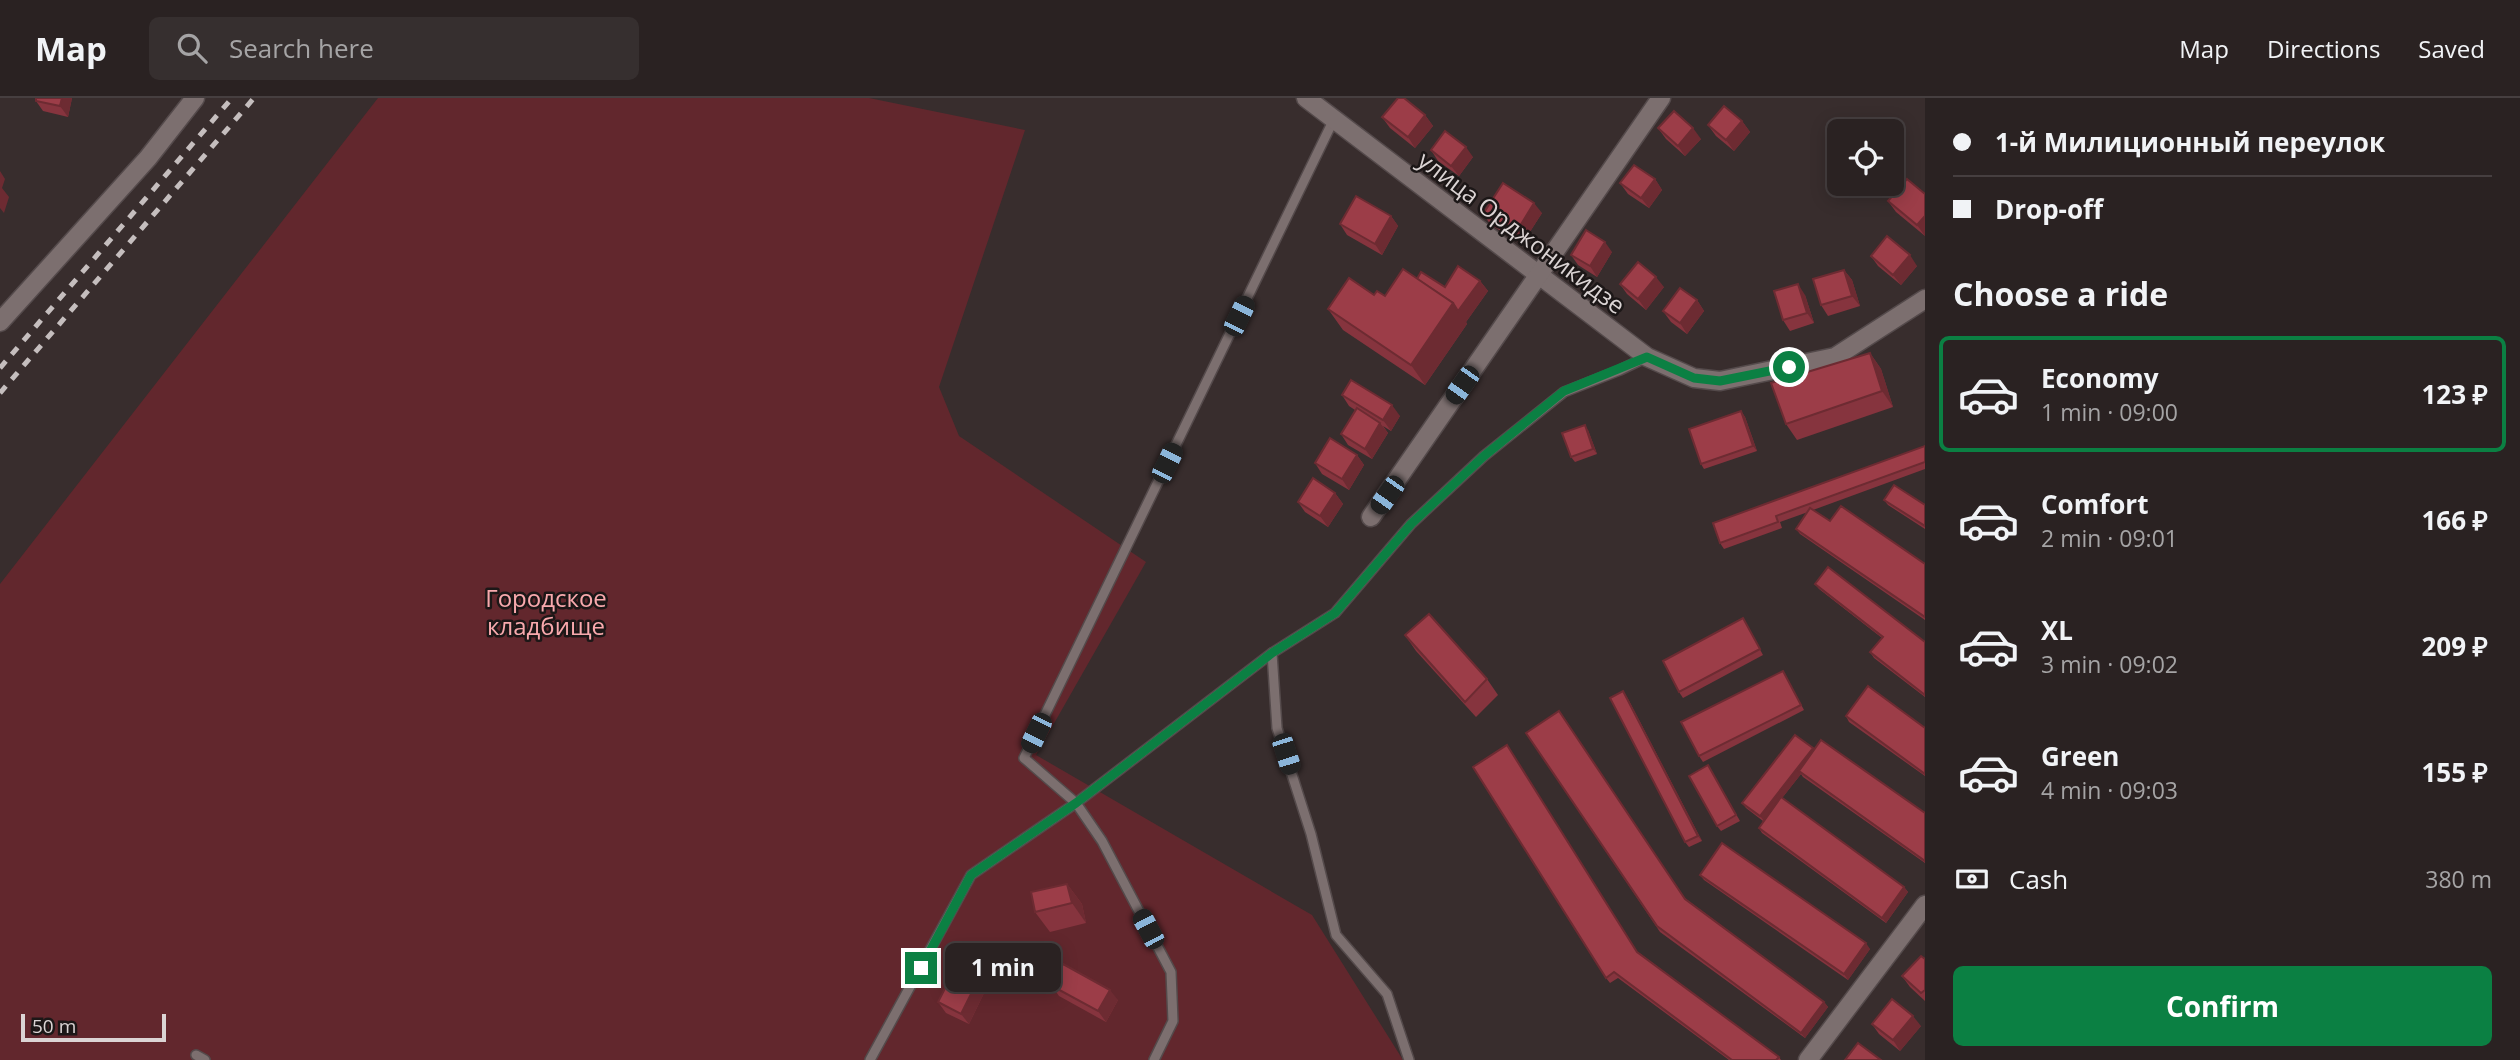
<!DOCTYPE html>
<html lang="en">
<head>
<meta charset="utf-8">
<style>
	:root { --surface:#2a2222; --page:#362f2f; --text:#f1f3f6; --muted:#a5a4a5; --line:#463f40; --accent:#0b8043 }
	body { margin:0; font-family:"Open Sans",sans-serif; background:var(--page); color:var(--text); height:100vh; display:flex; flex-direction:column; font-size:26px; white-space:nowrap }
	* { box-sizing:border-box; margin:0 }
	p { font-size:23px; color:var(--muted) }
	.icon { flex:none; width:38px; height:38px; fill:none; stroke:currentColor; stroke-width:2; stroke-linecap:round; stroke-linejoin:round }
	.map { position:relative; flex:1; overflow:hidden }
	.panel { display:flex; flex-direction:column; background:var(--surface); width:595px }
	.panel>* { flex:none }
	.guide { display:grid; align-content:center; height:154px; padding:0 28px; background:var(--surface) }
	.fabs { position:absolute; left:1827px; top:21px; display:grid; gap:14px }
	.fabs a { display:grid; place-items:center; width:77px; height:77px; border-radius:10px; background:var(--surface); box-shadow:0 4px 18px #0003,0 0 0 2px var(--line); font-size:35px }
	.scale { position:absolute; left:21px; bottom:18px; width:145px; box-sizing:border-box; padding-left:7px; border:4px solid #dbd4d4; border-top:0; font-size:19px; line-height:24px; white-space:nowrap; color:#dbd4d4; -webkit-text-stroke:5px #1c1717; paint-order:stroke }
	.end { position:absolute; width:32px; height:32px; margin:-16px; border:9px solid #0b8043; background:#fff; box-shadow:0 0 0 4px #fff }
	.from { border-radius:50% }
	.bubble { position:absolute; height:49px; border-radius:10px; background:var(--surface); box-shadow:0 4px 18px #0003,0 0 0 2px var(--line); font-size:23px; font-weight:700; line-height:49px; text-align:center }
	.car { position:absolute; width:21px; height:42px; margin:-21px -10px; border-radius:9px; box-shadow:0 0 5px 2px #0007; background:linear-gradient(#222 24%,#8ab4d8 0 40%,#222 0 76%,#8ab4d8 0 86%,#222 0) }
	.guide b { display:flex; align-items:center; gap:24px; height:66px; font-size:26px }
	.guide b+b { border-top:2px solid var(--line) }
	.guide i { width:18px; height:18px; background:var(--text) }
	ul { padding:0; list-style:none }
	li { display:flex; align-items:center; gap:21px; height:116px; margin:0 14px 10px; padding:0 14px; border:4px solid transparent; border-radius:10px }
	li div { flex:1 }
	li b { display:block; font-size:26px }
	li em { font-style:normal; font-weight:700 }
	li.current { border-color:var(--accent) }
	li>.icon { width:63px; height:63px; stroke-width:1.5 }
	h2 { padding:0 28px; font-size:32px; line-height:84px }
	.pay { display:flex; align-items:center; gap:18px; height:77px; padding:0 28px; font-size:26px }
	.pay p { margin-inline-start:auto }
	.action { display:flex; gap:14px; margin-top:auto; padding:14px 28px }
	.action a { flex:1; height:80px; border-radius:10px; background:var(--accent); color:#fff; font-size:28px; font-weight:700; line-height:80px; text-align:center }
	header { display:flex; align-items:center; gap:42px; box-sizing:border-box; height:98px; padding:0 35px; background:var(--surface); border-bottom:2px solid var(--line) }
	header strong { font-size:33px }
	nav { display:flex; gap:38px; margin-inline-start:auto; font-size:24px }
	.search { width:490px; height:63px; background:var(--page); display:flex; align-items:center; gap:18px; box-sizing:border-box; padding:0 24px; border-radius:10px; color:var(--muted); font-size:26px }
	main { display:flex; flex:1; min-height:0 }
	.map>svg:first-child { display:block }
	.green { fill:#62272d }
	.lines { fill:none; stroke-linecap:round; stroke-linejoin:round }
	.service-casing { stroke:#544a4b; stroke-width:12 }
	.minor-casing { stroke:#544a4b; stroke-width:21 }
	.tertiary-casing { stroke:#544a4b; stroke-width:21 }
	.service { stroke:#7c6f6f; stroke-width:9 }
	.minor { stroke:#7c6f6f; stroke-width:18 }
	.tertiary { stroke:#7c6f6f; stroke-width:18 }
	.rail { stroke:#c5bebe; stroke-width:5; stroke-dasharray:9 9; stroke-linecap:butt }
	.wall { fill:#86343e }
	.shaded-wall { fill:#6d2b32 }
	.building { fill:#9c3d48; stroke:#6d2b32; stroke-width:2 }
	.route { stroke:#0b8043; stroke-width:9 }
	.labels { text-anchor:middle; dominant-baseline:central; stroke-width:5; stroke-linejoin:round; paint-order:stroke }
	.street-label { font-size:24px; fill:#dbd4d4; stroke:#1c1717 }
	.park-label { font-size:24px; fill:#f9a9ad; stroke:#1c1717 }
</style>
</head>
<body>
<header>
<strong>Map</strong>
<div class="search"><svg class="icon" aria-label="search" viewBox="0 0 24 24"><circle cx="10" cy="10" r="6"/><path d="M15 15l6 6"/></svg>Search here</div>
<nav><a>Map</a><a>Directions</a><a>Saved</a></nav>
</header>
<main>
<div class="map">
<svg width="1925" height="962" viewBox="0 0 1925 962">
	<rect width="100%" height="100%" fill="#382d2d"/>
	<path class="green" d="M378,0H869L1025,32L939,289L959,338L1146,464L1036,657L1312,817L1403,962H0V486Z"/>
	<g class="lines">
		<defs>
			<g id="service">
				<path d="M1272,555L1277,630L1311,736L1336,837L1387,896L1409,962"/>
				<path d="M196,957L205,962"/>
				<path d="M870,962L971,777L1076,705L1272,555L1335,515L1411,426L1484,358L1564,294L1620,272L1647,259"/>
				<path d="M1154,962L1173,923L1171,874L1102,743L1076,705L1024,660L1334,21"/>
			</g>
			<g id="minor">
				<path d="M1306,0L1647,259L1694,280L1720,283L1835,259L1925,201"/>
				<path d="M1371,419L1661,0"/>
				<path d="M1808,962L1925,807"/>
			</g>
			<path id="tertiary" d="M0,224L148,60L195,0"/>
		</defs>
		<use href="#service" class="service-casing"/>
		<use href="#minor" class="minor-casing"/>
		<use href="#tertiary" class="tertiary-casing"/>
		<use href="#service" class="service"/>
		<use href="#minor" class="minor"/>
		<use href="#tertiary" class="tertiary"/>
		<g class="rail">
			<path d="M0,270L232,0"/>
			<path d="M0,295L254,0"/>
		</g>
	</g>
	<g class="wall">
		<path d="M36,0H72L68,19L43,13L36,3Z"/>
		<path d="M1406,2L1425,17L1433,28L1415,50L1390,30L1382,19Z"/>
		<path d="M1742,23L1750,34L1734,53L1716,38L1708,27Z"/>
		<path d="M1658,30L1701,41L1685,58L1666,41Z"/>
		<path d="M1431,52L1473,59L1459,78L1438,63Z"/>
		<path d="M1655,81L1662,92L1649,110L1628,96L1620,85Z"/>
		<path d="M1907,81L1925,138L1896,114L1888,103Z"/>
		<path d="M1542,115L1522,146L1491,127L1483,116Z"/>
		<path d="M1391,118L1398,128L1382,157L1347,137L1340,126Z"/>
		<path d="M1612,154L1597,179L1578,167L1571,157Z"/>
		<path d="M1871,158L1917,168L1901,187L1878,168Z"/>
		<path d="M1844,172L1852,182L1860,208L1828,218L1821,207Z"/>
		<path d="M1417,181L1445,189L1480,183L1488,193L1466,224L1467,226L1425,287L1343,232L1328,211L1374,197L1385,198Z"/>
		<path d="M1620,186L1664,189L1646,212L1627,196Z"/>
		<path d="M1805,197L1814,225L1790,233L1783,222Z"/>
		<path d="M1697,202L1704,213L1687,236L1671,224L1663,213Z"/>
		<path d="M1870,255L1881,271L1893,309L1797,342L1786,326Z"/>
		<path d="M1342,297L1400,318L1391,333L1383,328L1388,335L1372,361L1348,347L1341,336L1355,312L1349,308Z"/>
		<path d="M1741,313L1745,319L1757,353L1704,371L1701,366Z"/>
		<path d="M1588,332L1597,356L1575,364L1571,359Z"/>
		<path d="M1925,348V371L1813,412L1830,423L1925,466V522L1800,436L1796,431L1808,414L1780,424L1782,430L1724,451L1720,445Z"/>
		<path d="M1357,357L1364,367L1349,392L1322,376L1315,365Z"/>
		<path d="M1335,395L1343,406L1328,429L1305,414L1298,404Z"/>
		<path d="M1884,402L1925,407V431L1888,407Z"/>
		<path d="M1815,486L1925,544V599L1874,560L1870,554L1882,540L1819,491Z"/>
		<path d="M1743,520L1763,557L1683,600L1679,594Z"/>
		<path d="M1405,537L1487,581L1498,597L1476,619L1416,553Z"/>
		<path d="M1783,573L1804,612L1703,664L1699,658Z"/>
		<path d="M1627,599L1702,743L1689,749L1685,744Z"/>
		<path d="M1846,618L1925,630V678L1849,624Z"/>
		<path d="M1526,635L1686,801L1824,904L1828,909L1805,940L1660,834Z"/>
		<path d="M1813,650L1814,652L1925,715V765L1803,679L1801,676L1782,700L1904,789L1908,794L1886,825L1762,735L1759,730L1763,723L1746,710L1742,705Z"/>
		<path d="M1708,667L1740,723L1721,733L1717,728Z"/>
		<path d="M1700,777L1870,851L1848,882L1704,782Z"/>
		<path d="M1067,786L1082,806L1086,825L1050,834L1035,814Z"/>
		<path d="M1638,854L1779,959L1781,962H1729L1618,880L1610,885L1606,880Z"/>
		<path d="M1925,861V903L1910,889L1902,878Z"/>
		<path d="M979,880L986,891L969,926L946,915L938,904Z"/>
		<path d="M1052,888L1118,902L1106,924L1059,898Z"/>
		<path d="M1872,926L1921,928L1900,953L1879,936Z"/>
	</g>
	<g class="shaded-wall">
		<path d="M62,0H72L68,19L60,8Z"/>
		<path d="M1425,17L1433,28L1415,50L1408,39Z"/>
		<path d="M1742,23L1750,34L1734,53L1726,42Z"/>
		<path d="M1693,30L1701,41L1685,58L1678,48Z"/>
		<path d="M1466,49L1473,59L1459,78L1451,68Z"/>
		<path d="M0,73L5,81L2,90L9,99L4,115L0,110Z"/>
		<path d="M1655,81L1662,92L1649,110L1641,100Z"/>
		<path d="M1534,105L1542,115L1522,146L1515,136Z"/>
		<path d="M1391,118L1398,128L1382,157L1375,146Z"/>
		<path d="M1925,118V138L1917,127Z"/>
		<path d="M1605,144L1612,154L1597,179L1590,168Z"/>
		<path d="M1910,157L1917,168L1901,187L1893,177Z"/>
		<path d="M1844,172L1852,182L1860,208L1852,198Z"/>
		<path d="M1656,179L1664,189L1646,212L1638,201Z"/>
		<path d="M1480,183L1488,193L1466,224L1467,226L1425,287L1411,267L1453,205Z"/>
		<path d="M1798,186L1805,197L1814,225L1807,215Z"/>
		<path d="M1697,202L1704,213L1687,236L1680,225Z"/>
		<path d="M1870,255L1881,271L1893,309L1882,293Z"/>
		<path d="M1392,307L1400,318L1391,333L1383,322Z"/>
		<path d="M1741,313L1745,319L1757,353L1753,348Z"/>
		<path d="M1380,325L1388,335L1372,361L1365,351Z"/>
		<path d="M1585,327L1588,332L1597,356L1593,351Z"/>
		<path d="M1357,357L1364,367L1349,392L1342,381Z"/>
		<path d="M1335,395L1343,406L1328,429L1320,418Z"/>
		<path d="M1623,593L1627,599L1702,743L1698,738Z"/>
		<path d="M1813,650L1816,655L1799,673L1801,676L1764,723L1760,718Z"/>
		<path d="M1067,786L1082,806L1086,825L1072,805Z"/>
		<path d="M1904,789L1908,794L1886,825L1882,820Z"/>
		<path d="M1866,845L1870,851L1848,882L1844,876Z"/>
		<path d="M979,880L986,891L969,926L961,916Z"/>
		<path d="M1110,892L1118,902L1106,924L1098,913Z"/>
		<path d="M1824,904L1828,909L1805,940L1801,935Z"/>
		<path d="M1913,918L1921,928L1900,953L1893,942Z"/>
	</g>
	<g class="building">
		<path d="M36,0H62L60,8L36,3Z"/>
		<path d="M1398,0H1404L1425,17L1408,39L1382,19Z"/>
		<path d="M1724,8L1742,23L1726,42L1708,27Z"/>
		<path d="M1674,13L1693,30L1678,48L1658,30Z"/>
		<path d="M1445,33L1466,49L1451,68L1431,52Z"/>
		<path d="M1634,67L1655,81L1641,100L1620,85Z"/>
		<path d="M1907,81L1925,96V118L1917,127L1888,103Z"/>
		<path d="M1503,85L1534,105L1515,136L1483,116Z"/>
		<path d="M1356,98L1391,118L1375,146L1340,126Z"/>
		<path d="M1586,132L1605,144L1590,168L1571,157Z"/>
		<path d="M1887,138L1910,157L1893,177L1871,158Z"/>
		<path d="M1638,164L1656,179L1638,201L1620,186Z"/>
		<path d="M1458,168L1480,183L1458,213L1453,205L1417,181L1421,174L1445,189Z"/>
		<path d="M1403,171L1453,205L1411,267L1328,211L1349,180L1374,197L1377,193L1385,198Z"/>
		<path d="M1844,172L1852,198L1821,207L1813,181Z"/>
		<path d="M1798,186L1807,215L1783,222L1774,193Z"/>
		<path d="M1680,190L1697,202L1680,225L1663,213Z"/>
		<path d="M1870,255L1882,293L1786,326L1771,285Z"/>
		<path d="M1351,282L1392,307L1383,322L1342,297Z"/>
		<path d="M1357,310L1380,325L1365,351L1341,336Z"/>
		<path d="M1741,313L1753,348L1701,366L1689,331Z"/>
		<path d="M1585,327L1593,351L1571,359L1562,335Z"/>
		<path d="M1330,340L1357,357L1342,381L1315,365Z"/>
		<path d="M1925,348V364L1776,418L1778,424L1720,445L1713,425Z"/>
		<path d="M1313,380L1335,395L1320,418L1298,404Z"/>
		<path d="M1894,387L1925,407V428L1884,402Z"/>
		<path d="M1841,408L1925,466V519L1796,431L1810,410L1830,423Z"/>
		<path d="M1828,469L1925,544V597L1870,554L1883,539L1815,486Z"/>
		<path d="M1429,516L1487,581L1465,604L1405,537Z"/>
		<path d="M1743,520L1760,551L1679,594L1663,563Z"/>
		<path d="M1783,573L1801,607L1699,658L1681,624Z"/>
		<path d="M1868,588L1925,630V676L1846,618Z"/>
		<path d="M1623,593L1698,738L1685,744L1610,600Z"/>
		<path d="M1559,613L1685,801L1824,904L1801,935L1657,828L1526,635Z"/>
		<path d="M1795,637L1813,650L1760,718L1742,705Z"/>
		<path d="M1821,642L1925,715V763L1799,673Z"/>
		<path d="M1507,647L1637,854L1779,959L1776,962H1732L1614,874L1606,880L1473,669Z"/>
		<path d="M1708,667L1736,717L1717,728L1689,678Z"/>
		<path d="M1781,699L1904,789L1882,820L1759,730Z"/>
		<path d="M1722,745L1866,845L1844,876L1700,777Z"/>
		<path d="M1067,786L1072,805L1035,814L1031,794Z"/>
		<path d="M1921,858L1925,861V892L1921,895L1902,878Z"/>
		<path d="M1063,866L1110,892L1098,913L1052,888Z"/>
		<path d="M956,869L979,880L961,916L938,904Z"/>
		<path d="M1892,901L1913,918L1893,942L1872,926Z"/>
		<path d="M1858,945L1881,962H1845Z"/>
	</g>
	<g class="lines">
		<path class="route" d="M921,870L971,777L1076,705L1272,555L1335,515L1411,426L1484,358L1564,293L1647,259L1694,280L1720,283L1789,269"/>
	</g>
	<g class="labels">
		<g class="street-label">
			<text transform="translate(1522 134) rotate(37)">улица Орджоникидзе</text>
		</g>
		<g class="park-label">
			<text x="546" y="499">Городское<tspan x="546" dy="28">кладбище</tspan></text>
		</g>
	</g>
</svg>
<div class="fabs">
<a><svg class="icon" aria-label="locate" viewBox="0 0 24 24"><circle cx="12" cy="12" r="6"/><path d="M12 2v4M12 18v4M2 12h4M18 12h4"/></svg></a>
</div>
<div class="scale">50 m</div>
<i class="end from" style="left:1789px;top:269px"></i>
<i class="end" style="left:921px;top:870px"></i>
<div class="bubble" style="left:945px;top:845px;width:116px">1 min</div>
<i class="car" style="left:1239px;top:218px;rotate:26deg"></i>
<i class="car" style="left:1462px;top:287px;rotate:215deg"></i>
<i class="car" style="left:1167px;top:365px;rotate:26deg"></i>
<i class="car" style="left:1387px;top:397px;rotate:215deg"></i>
<i class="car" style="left:1036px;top:635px;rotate:206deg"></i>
<i class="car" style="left:1286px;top:656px;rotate:162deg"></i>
<i class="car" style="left:1148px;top:831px;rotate:332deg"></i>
</div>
<section class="panel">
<div class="guide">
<b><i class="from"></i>1-й Милиционный переулок</b>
<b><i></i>Drop-off</b>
</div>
<h2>Choose a ride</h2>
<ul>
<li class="current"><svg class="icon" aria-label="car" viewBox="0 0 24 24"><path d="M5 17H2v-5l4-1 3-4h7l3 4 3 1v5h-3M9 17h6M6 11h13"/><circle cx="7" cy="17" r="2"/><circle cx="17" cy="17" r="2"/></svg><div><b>Economy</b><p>1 min · 09:00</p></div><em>123 ₽</em></li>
<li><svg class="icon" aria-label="car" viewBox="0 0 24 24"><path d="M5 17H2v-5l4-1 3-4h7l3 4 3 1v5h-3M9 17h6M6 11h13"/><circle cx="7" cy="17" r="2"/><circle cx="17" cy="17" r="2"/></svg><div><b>Comfort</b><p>2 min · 09:01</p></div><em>166 ₽</em></li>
<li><svg class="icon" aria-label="car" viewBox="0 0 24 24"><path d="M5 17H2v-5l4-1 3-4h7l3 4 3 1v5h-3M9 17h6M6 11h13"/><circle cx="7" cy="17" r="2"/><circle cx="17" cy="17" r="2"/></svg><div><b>XL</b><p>3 min · 09:02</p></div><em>209 ₽</em></li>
<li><svg class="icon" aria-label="car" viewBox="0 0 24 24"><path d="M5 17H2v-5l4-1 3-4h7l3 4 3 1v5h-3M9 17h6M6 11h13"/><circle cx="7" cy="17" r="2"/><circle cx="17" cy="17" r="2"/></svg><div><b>Green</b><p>4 min · 09:03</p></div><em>155 ₽</em></li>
</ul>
<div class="pay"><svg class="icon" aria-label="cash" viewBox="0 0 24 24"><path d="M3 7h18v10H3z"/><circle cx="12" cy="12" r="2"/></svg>Cash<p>380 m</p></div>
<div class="action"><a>Confirm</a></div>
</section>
</main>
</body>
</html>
